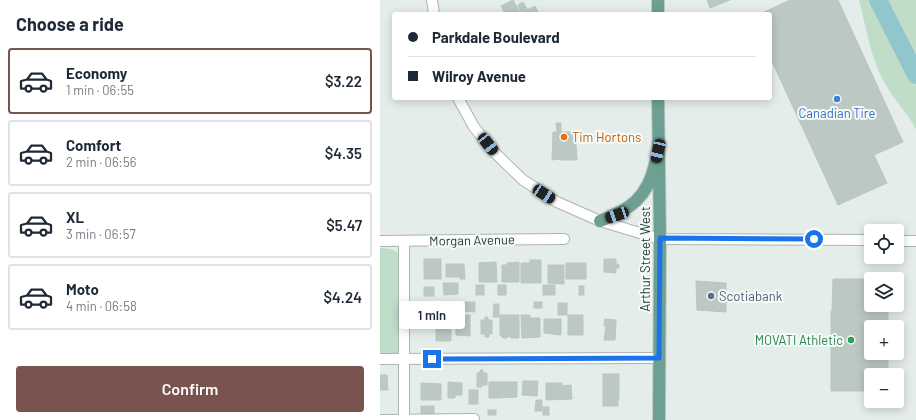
<!DOCTYPE html>
<html lang="en">
<head>
<meta charset="utf-8">
<style>
	:root { --surface:#fff; --page:#f6f6f7; --text:#1f2937; --muted:#747a83; --line:#e0e1e3; --accent:#79534d }
	body { margin:0; font-family:Barlow,sans-serif; background:var(--page); color:var(--text); height:100vh; display:flex; flex-direction:column; font-size:15px; white-space:nowrap }
	* { box-sizing:border-box; margin:0 }
	p { font-size:13px; color:var(--muted) }
	.icon { flex:none; width:22px; height:22px; fill:none; stroke:currentColor; stroke-width:2; stroke-linecap:round; stroke-linejoin:round }
	.map { position:relative; flex:1; overflow:hidden }
	.drawer { display:flex; flex-direction:column; background:var(--surface); width:380px }
	.drawer>* { flex:none }
	.top-card { position:absolute; left:12px; top:12px; width:380px; height:88px; border-radius:4px; box-shadow:0 2px 10px #0003; display:grid; align-content:center; height:88px; padding:0 16px; background:var(--surface) }
	.buttons { position:absolute; left:484px; top:224px; display:grid; gap:8px }
	.buttons a { display:grid; place-items:center; width:40px; height:40px; border-radius:4px; background:var(--surface); box-shadow:0 2px 10px #0003; font-size:20px }
	.end { position:absolute; width:18px; height:18px; margin:-9px; border:5px solid #1a73e8; background:#fff; box-shadow:0 0 0 2px #fff }
	.from { border-radius:50% }
	.bubble { position:absolute; height:28px; border-radius:4px; background:var(--surface); box-shadow:0 2px 10px #0003; font-size:13px; font-weight:600; line-height:28px; text-align:center }
	.car { position:absolute; width:12px; height:24px; margin:-12px -6px; border-radius:5px; box-shadow:0 0 3px 1px #0007; background:linear-gradient(#222 24%,#8ab4d8 0 40%,#222 0 76%,#8ab4d8 0 86%,#222 0) }
	.top-card b { display:flex; align-items:center; gap:14px; height:38px; font-size:15px }
	.top-card b+b { border-top:1px solid var(--line) }
	.top-card i { width:10px; height:10px; background:var(--text) }
	ul { padding:0; list-style:none }
	li { display:flex; align-items:center; gap:12px; height:66px; margin:0 8px 6px; padding:0 8px; border:2px solid var(--line); border-radius:4px }
	li div { flex:1 }
	li b { display:block; font-size:15px }
	li em { font-style:normal; font-weight:600 }
	li.current { border-color:var(--accent) }
	li>.icon { width:36px; height:36px; stroke-width:1.5 }
	h2 { padding:0 16px; font-size:18px; line-height:48px }
	.action { display:flex; gap:8px; margin-top:auto; padding:8px 16px }
	.action a { flex:1; height:46px; border-radius:4px; background:var(--accent); color:#fff; font-size:16px; font-weight:600; line-height:46px; text-align:center }
	main { display:flex; flex:1; min-height:0 }
	.map>svg:first-child { display:block }
	.green { fill:#c0ddc7 }
	.lines { fill:none; stroke-linecap:round; stroke-linejoin:round }
	.river { stroke:#92c6ce; stroke-width:18 }
	.building { fill:#bbc8c3; stroke:#b8c7c0 }
	.minor-casing { stroke:#a8b5b1; stroke-width:12 }
	.major-casing { stroke:#c2c9c7; stroke-width:14 }
	.minor { stroke:#fff; stroke-width:10 }
	.major { stroke:#6da092; stroke-width:12 }
	.route { stroke:#1a73e8; stroke-width:5 }
	.shop-dot { fill:#3f7fe0; stroke:#f6faf8; stroke-width:1.5 }
	.food-dot { fill:#e8710a; stroke:#f6faf8; stroke-width:1.5 }
	.service-dot { fill:#5c6f8a; stroke:#f6faf8; stroke-width:1.5 }
	.leisure-dot { fill:#2e9e5b; stroke:#f6faf8; stroke-width:1.5 }
	.labels { text-anchor:middle; dominant-baseline:central; stroke-width:4; stroke-linejoin:round; paint-order:stroke }
	.shop-label { font-size:13px; fill:#366cbe; stroke:#f6faf8 }
	.food-label { font-size:13px; fill:#c56008; stroke:#f6faf8; text-anchor:start }
	.street-label { font-size:13px; fill:#253e37; stroke:#f6faf8 }
	.service-label { font-size:13px; fill:#4e5e75; stroke:#f6faf8; text-anchor:start }
	.leisure-label { font-size:13px; fill:#27864d; stroke:#f6faf8; text-anchor:end }
</style>
</head>
<body>
<main>
<section class="drawer">
<h2>Choose a ride</h2>
<ul>
<li class="current"><svg class="icon" aria-label="car" viewBox="0 0 24 24"><path d="M5 17H2v-5l4-1 3-4h7l3 4 3 1v5h-3M9 17h6M6 11h13"/><circle cx="7" cy="17" r="2"/><circle cx="17" cy="17" r="2"/></svg><div><b>Economy</b><p>1 min · 06:55</p></div><em>$3.22</em></li>
<li><svg class="icon" aria-label="car" viewBox="0 0 24 24"><path d="M5 17H2v-5l4-1 3-4h7l3 4 3 1v5h-3M9 17h6M6 11h13"/><circle cx="7" cy="17" r="2"/><circle cx="17" cy="17" r="2"/></svg><div><b>Comfort</b><p>2 min · 06:56</p></div><em>$4.35</em></li>
<li><svg class="icon" aria-label="car" viewBox="0 0 24 24"><path d="M5 17H2v-5l4-1 3-4h7l3 4 3 1v5h-3M9 17h6M6 11h13"/><circle cx="7" cy="17" r="2"/><circle cx="17" cy="17" r="2"/></svg><div><b>XL</b><p>3 min · 06:57</p></div><em>$5.47</em></li>
<li><svg class="icon" aria-label="car" viewBox="0 0 24 24"><path d="M5 17H2v-5l4-1 3-4h7l3 4 3 1v5h-3M9 17h6M6 11h13"/><circle cx="7" cy="17" r="2"/><circle cx="17" cy="17" r="2"/></svg><div><b>Moto</b><p>4 min · 06:58</p></div><em>$4.24</em></li>
</ul>
<div class="action"><a>Confirm</a></div>
</section>
<div class="map">
<svg width="536" height="420" viewBox="0 0 536 420">
	<rect width="100%" height="100%" fill="#e5edea"/>
	<g class="green">
		<path d="M479,0H536V129C527,112 512,98 503,80C490,56 486,26 479,0Z"/>
		<path d="M0,248L11,249L17,252L20,262L19,353H0Z"/>
	</g>
	<g class="lines">
		<path class="river" d="M498,0L536,75"/>
	</g>
	<g class="building">
		<path d="M133,0L141,14H125L121,6Z"/>
		<path d="M327,0H350L330,8Z"/>
		<path d="M410,0H458L523,142L494,155L507,183L458,205L390,57V14H380Z"/>
		<path d="M143,2L147,9L141,12L138,5Z"/>
		<path d="M155,6L159,14H144L143,12Z"/>
		<path d="M176,123H181V132H195L197,160H181L179,159L172,160L173,132H177Z"/>
		<rect x="44" y="259" width="17" height="20"/>
		<path d="M224,259H236V264H239V268H236V273L224,272Z"/>
		<rect x="150" y="260" width="11" height="12"/>
		<path d="M116,262L117,282H99V263Z"/>
		<path d="M139,262V282H122V265H127V263Z"/>
		<path d="M141,263H150V272H161V283H141Z"/>
		<rect x="186" y="263" width="20" height="16"/>
		<path d="M66,264H84L85,279H80V277H66Z"/>
		<path d="M168,265H184V284L168,283Z"/>
		<path d="M453,279H491V305H496V311H508V327H491V353H508V375H491V391H451V311H452Z"/>
		<path d="M316,281L346,283V312L317,310Z"/>
		<path d="M63,283H78V294L64,295Z"/>
		<rect x="96" y="285" width="8" height="10"/>
		<rect x="118" y="285" width="8" height="10"/>
		<rect x="163" y="285" width="12" height="10"/>
		<rect x="199" y="286" width="5" height="9"/>
		<rect x="44" y="287" width="10" height="9"/>
		<path d="M85,302H95V312L85,311Z"/>
		<rect x="154" y="302" width="8" height="6"/>
		<rect x="178" y="303" width="9" height="12"/>
		<path d="M114,304H119V317H113Z"/>
		<path d="M76,315H90V336L76,335Z"/>
		<path d="M120,315H139V338H131L129,336L127,338H123L120,335Z"/>
		<path d="M141,315H150V318H160V337L142,338Z"/>
		<rect x="188" y="315" width="15" height="20"/>
		<path d="M105,317H108V320H112V334H109V337H105V334H101V320H105Z"/>
		<path d="M164,319H181V335L164,333Z"/>
		<path d="M225,319L236,320L235,340H224L226,326H224Z"/>
		<path d="M58,322H65V326H71V341H56V326H58Z"/>
		<path d="M100,370H103V373H107V385H102V387H97V373H100Z"/>
		<rect x="223" y="374" width="16" height="25"/>
		<path d="M0,375H7L8,390H0Z"/>
		<path d="M143,381H158L157,396L142,395Z"/>
		<path d="M68,382L82,383V395H75V398H68Z"/>
		<rect x="109" y="382" width="9" height="16"/>
		<path d="M118,382H137V397L118,398Z"/>
		<path d="M41,383L61,384V400H41Z"/>
		<path d="M166,383H182V386L191,385L192,399L166,400Z"/>
		<rect x="89" y="390" width="9" height="14"/>
		<rect x="223" y="399" width="15" height="7"/>
		<path d="M156,400H162V411H155Z"/>
		<rect x="41" y="406" width="13" height="10"/>
		<rect x="163" y="407" width="6" height="8"/>
		<rect x="108" y="410" width="8" height="5"/>
	</g>
	<g class="lines">
		<defs>
			<g id="minor">
				<path d="M52,0L54,14"/>
				<path d="M78,98L94,127L115,153L143,180L177,202L220,221L280,239L491,240"/>
				<path d="M0,241L184,239"/>
				<path d="M24,241V420"/>
				<path d="M517,241H536"/>
				<path d="M0,359L279,358"/>
				<path d="M0,420L94,419"/>
			</g>
			<g id="major">
				<path d="M278,0V14"/>
				<path d="M278,98L280,239L279,420"/>
				<path d="M220,221C250,210 268,197 275,164"/>
			</g>
		</defs>
		<use href="#minor" class="minor-casing"/>
		<use href="#major" class="major-casing"/>
		<use href="#minor" class="minor"/>
		<use href="#major" class="major"/>
	</g>
	<g class="lines">
		<path class="route" d="M52,359L279,358L280,238L434,239"/>
	</g>
	<circle class="shop-dot" cx="457" cy="99" r="4"/>
	<circle class="food-dot" cx="184" cy="137" r="4"/>
	<circle class="service-dot" cx="331" cy="296" r="4"/>
	<circle class="leisure-dot" cx="471" cy="340" r="4"/>
	<g class="labels">
		<g class="shop-label">
			<text x="457" y="113">Canadian Tire</text>
		</g>
		<g class="food-label">
			<text x="192" y="137">Tim Hortons</text>
		</g>
		<g class="street-label">
			<text transform="translate(92 240) rotate(-1)">Morgan Avenue</text>
			<text transform="translate(265 259) rotate(-90)">Arthur Street West</text>
		</g>
		<g class="service-label">
			<text x="339" y="296">Scotiabank</text>
		</g>
		<g class="leisure-label">
			<text x="463" y="340">MOVATI Athletic</text>
		</g>
	</g>
</svg>
<div class="buttons">
<a><svg class="icon" aria-label="locate" viewBox="0 0 24 24"><circle cx="12" cy="12" r="6"/><path d="M12 2v4M12 18v4M2 12h4M18 12h4"/></svg></a>
<a><svg class="icon" aria-label="layers" viewBox="0 0 24 24"><path d="M12 4l9 5-9 5-9-5zM3 14l9 5 9-5"/></svg></a>
<a>+</a>
<a>−</a>
</div>
<i class="end from" style="left:434px;top:239px"></i>
<i class="end" style="left:52px;top:359px"></i>
<div class="bubble" style="left:19px;top:301px;width:66px">1 min</div>
<i class="car" style="left:108px;top:144px;rotate:142deg"></i>
<i class="car" style="left:278px;top:151px;rotate:193deg"></i>
<i class="car" style="left:164px;top:194px;rotate:123deg"></i>
<i class="car" style="left:237px;top:215px;rotate:251deg"></i>
<div class="top-card">
<b><i class="from"></i>Parkdale Boulevard</b>
<b><i></i>Wilroy Avenue</b>
</div>
</div>
</main>
</body>
</html>
